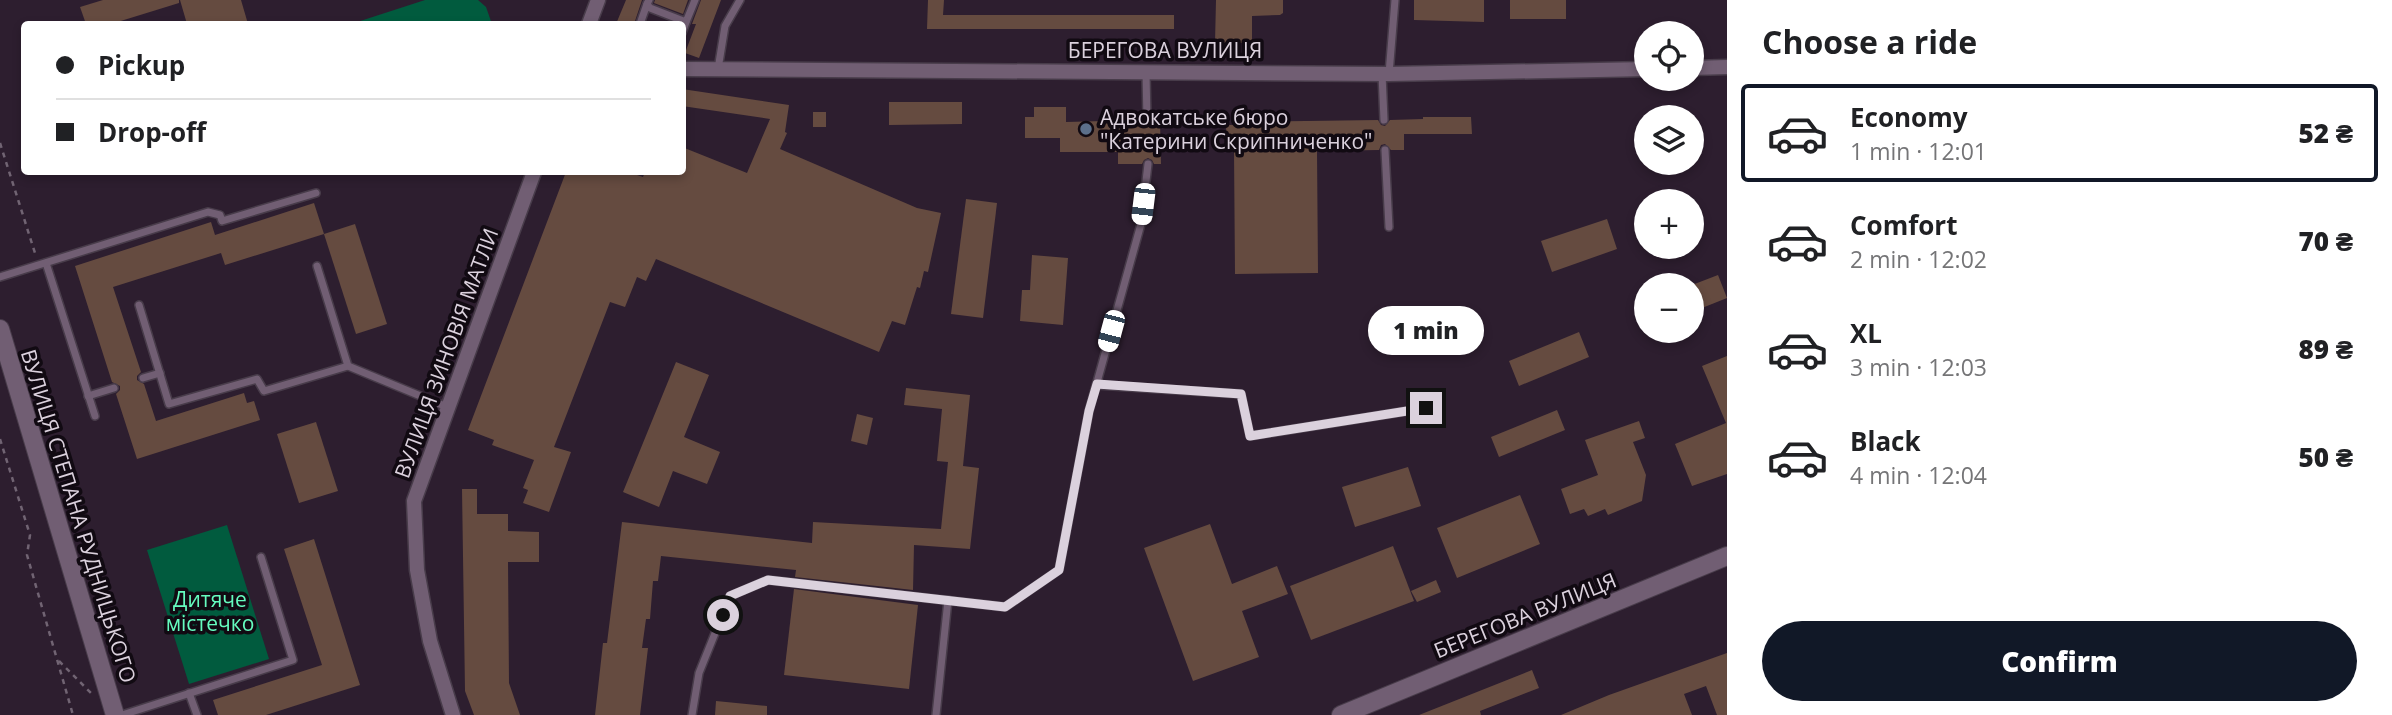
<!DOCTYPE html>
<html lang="en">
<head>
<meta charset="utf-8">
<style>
	:root { --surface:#fff; --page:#f6f6f6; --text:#202124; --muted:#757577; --line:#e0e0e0; --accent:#111827 }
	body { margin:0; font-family:"Open Sans",sans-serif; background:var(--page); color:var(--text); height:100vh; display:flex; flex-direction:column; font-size:26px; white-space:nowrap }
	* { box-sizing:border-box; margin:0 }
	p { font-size:23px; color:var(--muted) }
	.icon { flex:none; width:38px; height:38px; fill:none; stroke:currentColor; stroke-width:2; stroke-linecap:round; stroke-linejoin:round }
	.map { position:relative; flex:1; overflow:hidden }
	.details { display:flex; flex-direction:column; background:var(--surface); width:665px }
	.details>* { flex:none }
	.top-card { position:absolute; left:21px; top:21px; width:665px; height:154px; border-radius:7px; box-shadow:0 4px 10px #0003; display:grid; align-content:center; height:154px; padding:0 35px; background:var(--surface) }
	.fabs { position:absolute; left:1634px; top:21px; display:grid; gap:14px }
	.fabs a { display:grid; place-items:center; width:70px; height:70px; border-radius:50%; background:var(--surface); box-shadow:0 4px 10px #0003; font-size:35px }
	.end { position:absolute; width:32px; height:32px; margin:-16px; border:9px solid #dbd1dd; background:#111; box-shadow:0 0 0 4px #111 }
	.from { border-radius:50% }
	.bubble { position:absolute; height:49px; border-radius:24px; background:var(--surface); box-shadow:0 4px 10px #0003; font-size:23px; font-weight:800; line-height:49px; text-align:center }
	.car { position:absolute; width:21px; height:42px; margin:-21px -10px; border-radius:9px; box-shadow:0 0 5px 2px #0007; background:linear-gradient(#fff 24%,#345 0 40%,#fff 0 76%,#345 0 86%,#fff 0) }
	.top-card b { display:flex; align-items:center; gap:24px; height:66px; font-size:26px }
	.top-card b+b { border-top:2px solid var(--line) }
	.top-card i { width:18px; height:18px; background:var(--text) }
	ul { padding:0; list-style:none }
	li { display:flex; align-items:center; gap:21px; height:98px; margin:0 14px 10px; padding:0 21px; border:4px solid transparent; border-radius:7px }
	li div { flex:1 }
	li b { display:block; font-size:26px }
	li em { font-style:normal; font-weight:800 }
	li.current { border-color:var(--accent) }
	li>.icon { width:63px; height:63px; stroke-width:1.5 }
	h2 { padding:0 35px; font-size:32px; line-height:84px }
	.primary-button { display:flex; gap:14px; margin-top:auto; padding:14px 35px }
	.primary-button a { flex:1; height:80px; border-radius:42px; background:var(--accent); color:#fff; font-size:28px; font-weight:800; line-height:80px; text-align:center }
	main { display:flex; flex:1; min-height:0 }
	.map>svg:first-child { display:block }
	.green { fill:#015b3e }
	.building { fill:#654b40 }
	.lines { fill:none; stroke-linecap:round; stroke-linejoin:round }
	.service-casing { stroke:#483c4a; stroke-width:10 }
	.minor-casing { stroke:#483c4a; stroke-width:17 }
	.tertiary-casing { stroke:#483c4a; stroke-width:20 }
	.path { stroke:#716473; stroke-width:2.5; stroke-dasharray:5 5; stroke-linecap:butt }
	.service { stroke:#715e73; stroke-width:7 }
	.minor { stroke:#715e73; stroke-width:14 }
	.tertiary { stroke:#715e73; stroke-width:18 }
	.route { stroke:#dbd1dd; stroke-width:9 }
	.service-dot { fill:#5c6f8a; stroke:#110a12; stroke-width:2.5 }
	.labels { text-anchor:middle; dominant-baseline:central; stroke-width:7; stroke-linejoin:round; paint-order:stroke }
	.street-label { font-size:21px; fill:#dbd1dd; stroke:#110a12 }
	.poi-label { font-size:21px; fill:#dbd1dd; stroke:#110a12; text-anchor:start }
	.park-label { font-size:21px; fill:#65fcbf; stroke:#110a12 }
</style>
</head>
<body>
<main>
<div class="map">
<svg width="1727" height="715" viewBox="0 0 1727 715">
	<rect width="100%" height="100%" fill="#2d1e2f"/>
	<g class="green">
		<path d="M425,0H478L486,7L492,24H351Z"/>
		<path d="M227,525L269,659L189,684L147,550Z"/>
	</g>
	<g class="building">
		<path d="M103,0H179V3L111,24H86L80,7Z"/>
		<path d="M180,0H241L248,24H187Z"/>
		<path d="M626,0H642L634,24H616Z"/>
		<path d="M655,0H688L683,14L654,3Z"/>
		<path d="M701,0H721L699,58L685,53L696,24H692Z"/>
		<path d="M928,0H944L943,15H1174V29H927Z"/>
		<path d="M1216,0H1283V13L1280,15L1252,16V43H1215Z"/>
		<path d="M1414,0H1484V22L1414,20Z"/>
		<rect x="1510" y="0" width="56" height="19"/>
		<path d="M682,89L789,105L785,132L787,133L780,149L917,208L941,213L928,272L924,271L920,288L917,287L905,325L892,321L879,352L656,259L646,281L637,277L625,307L610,302L554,447L571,452L549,512L523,503L528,490L523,488L534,460L492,445L494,440L468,430L566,172H628L643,177L645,172H682V147L747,173L770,119L682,106Z"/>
		<path d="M889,102H962V124L889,125Z"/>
		<path d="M1034,107H1066V122L1141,120L1146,126L1151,125L1153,120H1160L1161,164H1154L1152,160L1148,158L1144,160L1142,164H1118V152H1060V138H1025V117H1034Z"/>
		<rect x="813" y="112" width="13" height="15"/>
		<path d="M1423,117H1471L1472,134H1404V150H1391L1385,144L1381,145L1379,150L1317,151L1318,273L1235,274L1234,151H1227L1226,125H1237V122L1378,120L1381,125L1385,126L1390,120L1423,119Z"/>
		<path d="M966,199L997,203L983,318L951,314Z"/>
		<path d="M314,203L324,234L225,265L221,253L113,287L141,372L137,376V380L144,384L156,421L244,393L247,403L254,401L260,420L137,459L116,394L120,390V386L112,382L75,266L211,222L215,235Z"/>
		<path d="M1607,219L1617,249L1552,272L1541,241Z"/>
		<path d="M355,224L387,324L356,334L324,234Z"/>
		<path d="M1032,255L1068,258L1063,325L1020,321L1022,290H1030Z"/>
		<path d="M1718,275L1727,298L1692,312V285Z"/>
		<path d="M1579,332L1589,357L1519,386L1509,361Z"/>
		<path d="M1727,356V474L1692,486L1675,444L1726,423L1702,366Z"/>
		<path d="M676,362L709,375L684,437L720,452L707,484L673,471L659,507L623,492Z"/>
		<path d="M906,388L970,395L963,466L979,468L970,549L914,545L913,590L795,577L796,570L661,556L658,581H653L650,619H646L642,648H648L640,715H595L603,643H607L622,522L812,543L813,522L941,529L948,462L937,461L942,409L904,405Z"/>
		<path d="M1557,410L1565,430L1499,457L1491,437Z"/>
		<path d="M857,414L873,418L867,445L851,441Z"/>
		<path d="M1639,421L1645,438L1633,442L1646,475L1642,501L1608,515L1605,509L1588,516L1584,509L1570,514L1561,489L1598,475L1585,440Z"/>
		<path d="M316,422L338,491L299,503L277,434Z"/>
		<path d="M1408,467L1421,506L1355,527L1342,487Z"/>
		<path d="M462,489H477V514H508V531L539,532V562H508L509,683L520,715H474L465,691Z"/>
		<path d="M1520,495L1540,544L1457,578L1437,528Z"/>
		<path d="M1210,524L1232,584L1277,566L1288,594L1242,611L1259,657L1193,681L1144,548Z"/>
		<path d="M314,539L360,685L266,715H218L213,700L322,665L284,549Z"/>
		<path d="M1393,546L1414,601L1311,640L1290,586Z"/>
		<path d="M1436,580L1441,592L1417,602L1411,591Z"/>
		<path d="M794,589L918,605L909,689L784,675Z"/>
		<path d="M1727,653V715H1717L1706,686L1684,694L1692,715H1561L1609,695Z"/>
		<path d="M1532,670L1539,688L1480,711L1481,715H1419Z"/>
		<path d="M716,701L767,706V715H715Z"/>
	</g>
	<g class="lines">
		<defs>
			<g id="service">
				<path d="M649,0L647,4L650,8L686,22L695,0"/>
				<path d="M640,24L647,4"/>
				<path d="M682,33L686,22"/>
				<path d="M718,69L725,26L740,0"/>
				<path d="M1146,73L1147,120"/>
				<path d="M1382,74L1384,120"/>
				<path d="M1389,74L1395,0"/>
				<path d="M1385,150L1389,227"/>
				<path d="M46,263L95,416"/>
				<path d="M317,266L348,366L447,407"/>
				<path d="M0,277L208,212L220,215L222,221L316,193"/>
				<path d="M139,305L169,404L257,379L264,391L348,366"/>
				<path d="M143,378L160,373"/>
				<path d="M1097,385L1241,394L1250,436L1426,408"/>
				<path d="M88,396L114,388"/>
				<path d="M189,693L197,715"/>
				<path d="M122,715L293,660L261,557"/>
				<path d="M692,715L699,673L730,596L768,580L1005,607L1059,570L1089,411L1141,224L1148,164"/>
				<path d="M936,715L948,600"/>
			</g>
			<g id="minor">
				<path d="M589,24L598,0"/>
				<path d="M1692,68L1727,67"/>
				<path d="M682,69L1389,74L1647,69"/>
				<path d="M453,715L430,641L417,570L414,501L534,172"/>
			</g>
			<g id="tertiary">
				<path d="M0,329L115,715"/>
				<path d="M1341,715L1727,556"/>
			</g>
		</defs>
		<use href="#service" class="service-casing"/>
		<use href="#minor" class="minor-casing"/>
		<use href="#tertiary" class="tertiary-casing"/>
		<g class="path">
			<path d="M0,143L35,253"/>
			<path d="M0,439L30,535L27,555L73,715"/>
			<path d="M59,661L92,694"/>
		</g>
		<use href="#service" class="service"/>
		<use href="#minor" class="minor"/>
		<use href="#tertiary" class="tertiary"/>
	</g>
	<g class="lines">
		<path class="route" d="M723,615L730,596L768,580L1005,607L1059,570L1089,411L1097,384L1241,394L1250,436L1426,408"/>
	</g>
	<circle class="service-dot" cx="1086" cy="129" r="7"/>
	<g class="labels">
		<g class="street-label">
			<text x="1165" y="50">БЕРЕГОВА ВУЛИЦЯ</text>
			<text transform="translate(446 353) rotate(-70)">ВУЛИЦЯ ЗИНОВІЯ МАТЛИ</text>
			<text transform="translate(79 516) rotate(73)">ВУЛИЦЯ СТЕПАНА РУДНИЦЬКОГО</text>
			<text transform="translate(1525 615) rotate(-22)">БЕРЕГОВА ВУЛИЦЯ</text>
		</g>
		<g class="poi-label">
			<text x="1100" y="117">Адвокатське бюро<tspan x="1100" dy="24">"Катерини Скрипниченко"</tspan></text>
		</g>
		<g class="park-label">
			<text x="210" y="599">Дитяче<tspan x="210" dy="24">містечко</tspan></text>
		</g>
	</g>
</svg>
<div class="fabs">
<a><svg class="icon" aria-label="locate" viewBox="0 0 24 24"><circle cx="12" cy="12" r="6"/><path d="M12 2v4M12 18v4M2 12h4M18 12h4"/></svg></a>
<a><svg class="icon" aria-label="layers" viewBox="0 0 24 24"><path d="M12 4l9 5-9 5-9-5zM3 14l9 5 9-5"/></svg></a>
<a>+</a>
<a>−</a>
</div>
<i class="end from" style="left:723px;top:615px"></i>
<i class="end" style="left:1426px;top:408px"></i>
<div class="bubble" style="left:1368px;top:306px;width:116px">1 min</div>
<i class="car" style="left:1143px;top:204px;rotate:187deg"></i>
<i class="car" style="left:1111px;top:331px;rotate:195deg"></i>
<div class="top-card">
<b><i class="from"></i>Pickup</b>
<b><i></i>Drop-off</b>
</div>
</div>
<section class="details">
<h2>Choose a ride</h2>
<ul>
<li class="current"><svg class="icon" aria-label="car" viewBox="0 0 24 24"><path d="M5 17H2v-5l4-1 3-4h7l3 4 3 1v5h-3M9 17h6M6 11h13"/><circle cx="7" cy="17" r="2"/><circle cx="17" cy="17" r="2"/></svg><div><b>Economy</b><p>1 min · 12:01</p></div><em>52 ₴</em></li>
<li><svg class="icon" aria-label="car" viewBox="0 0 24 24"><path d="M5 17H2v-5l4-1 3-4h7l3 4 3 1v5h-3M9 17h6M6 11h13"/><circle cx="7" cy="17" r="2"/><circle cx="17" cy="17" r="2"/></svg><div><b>Comfort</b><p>2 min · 12:02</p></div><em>70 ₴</em></li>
<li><svg class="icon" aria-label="car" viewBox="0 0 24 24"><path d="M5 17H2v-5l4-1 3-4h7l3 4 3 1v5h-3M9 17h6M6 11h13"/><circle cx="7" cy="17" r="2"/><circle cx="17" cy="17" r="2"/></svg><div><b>XL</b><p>3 min · 12:03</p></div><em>89 ₴</em></li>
<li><svg class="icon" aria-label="car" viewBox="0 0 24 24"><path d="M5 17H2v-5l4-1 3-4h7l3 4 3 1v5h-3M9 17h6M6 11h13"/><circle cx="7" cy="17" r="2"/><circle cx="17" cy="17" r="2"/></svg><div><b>Black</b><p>4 min · 12:04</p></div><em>50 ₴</em></li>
</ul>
<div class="primary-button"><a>Confirm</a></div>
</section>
</main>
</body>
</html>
